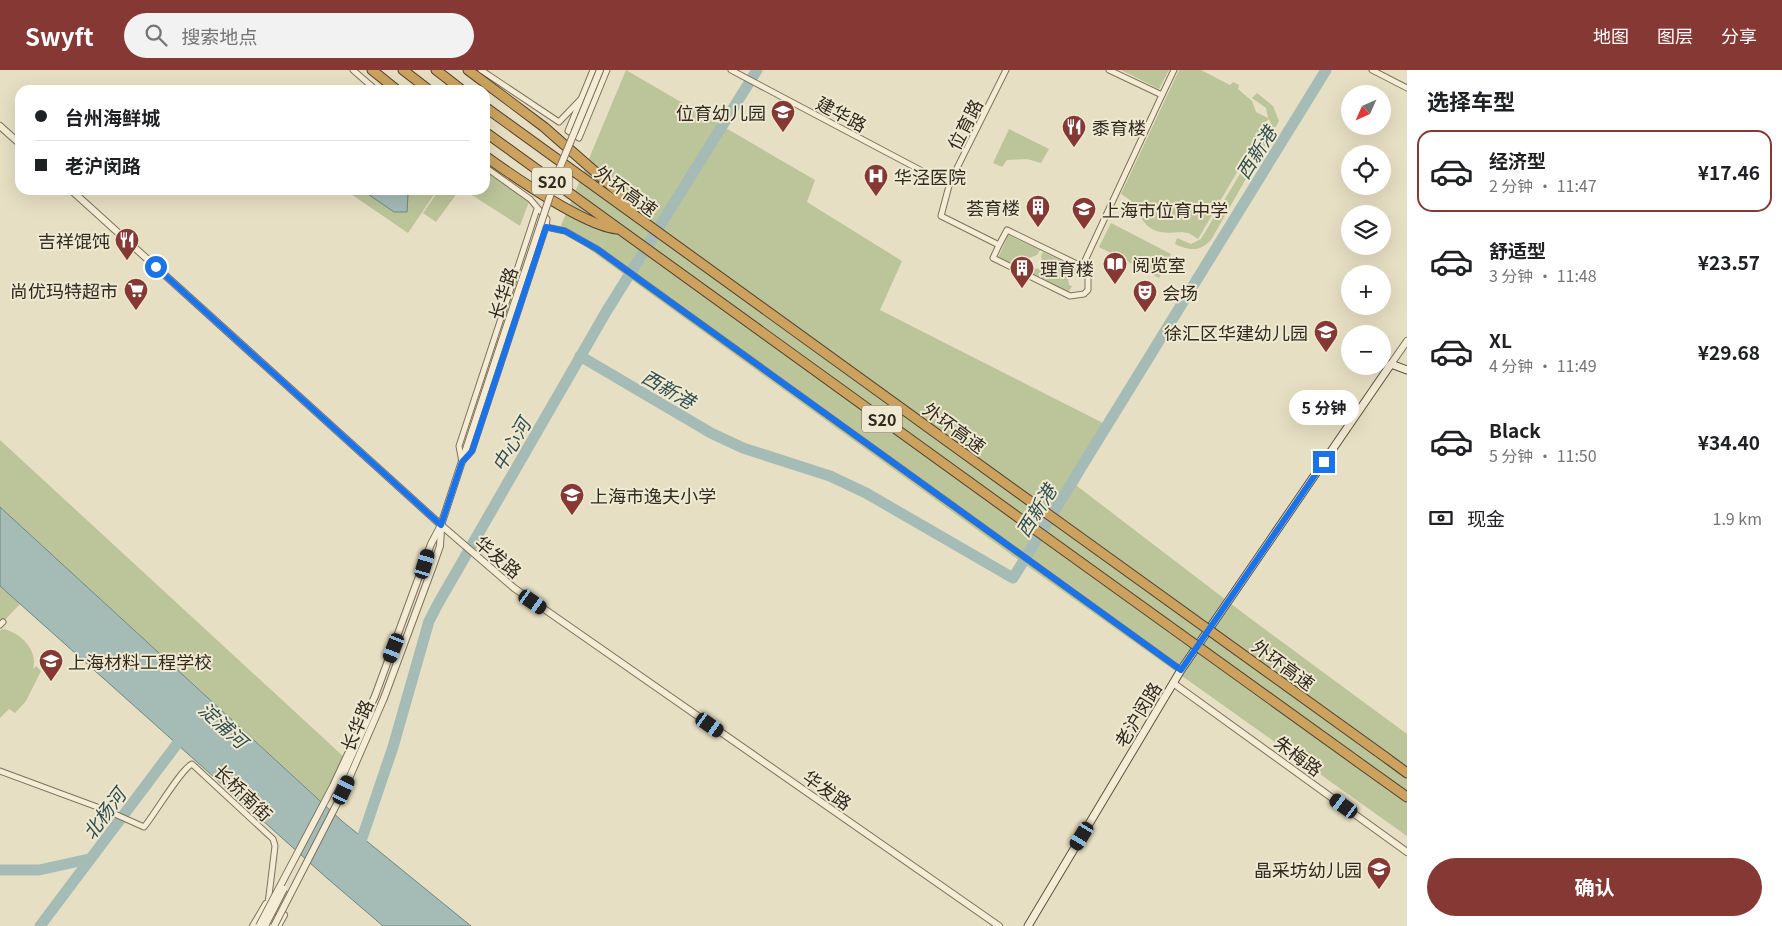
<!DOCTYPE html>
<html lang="zh">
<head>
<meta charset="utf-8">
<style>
	:root { --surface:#fff; --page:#f2f2f2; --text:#202124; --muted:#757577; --line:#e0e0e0; --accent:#863934 }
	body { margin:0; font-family:Georgia,"Noto Sans SC",serif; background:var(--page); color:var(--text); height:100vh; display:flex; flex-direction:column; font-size:19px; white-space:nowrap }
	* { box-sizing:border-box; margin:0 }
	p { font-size:16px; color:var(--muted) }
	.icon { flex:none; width:28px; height:28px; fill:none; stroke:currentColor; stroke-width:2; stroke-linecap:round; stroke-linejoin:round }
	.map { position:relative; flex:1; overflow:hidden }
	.details { display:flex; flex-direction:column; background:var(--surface); width:375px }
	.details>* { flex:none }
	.hud { position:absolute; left:15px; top:15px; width:475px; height:110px; border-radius:15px; box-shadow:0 5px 20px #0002; display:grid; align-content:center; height:110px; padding:0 20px; background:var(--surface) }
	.needle { width:32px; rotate:225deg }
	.buttons { position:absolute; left:1341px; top:15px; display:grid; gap:10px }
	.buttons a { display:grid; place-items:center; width:50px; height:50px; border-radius:50%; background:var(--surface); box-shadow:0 5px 20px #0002; font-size:25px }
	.end { position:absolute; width:22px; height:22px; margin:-11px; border:6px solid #1a73e8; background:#fff; box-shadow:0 0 0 2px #fff }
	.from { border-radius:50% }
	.bubble { position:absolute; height:35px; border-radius:18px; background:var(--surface); box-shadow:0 5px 20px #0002; font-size:16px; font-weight:700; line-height:35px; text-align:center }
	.car { position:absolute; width:15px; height:30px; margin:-15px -8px; border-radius:6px; box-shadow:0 0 4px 1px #0007; background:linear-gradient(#222 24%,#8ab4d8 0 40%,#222 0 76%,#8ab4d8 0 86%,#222 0) }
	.hud b { display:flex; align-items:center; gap:18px; height:48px; font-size:19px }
	.hud b+b { border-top:1px solid var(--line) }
	.hud i { width:12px; height:12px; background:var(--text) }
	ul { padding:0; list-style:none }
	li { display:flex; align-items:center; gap:15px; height:82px; margin:0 10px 8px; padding:0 10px; border:2px solid transparent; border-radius:15px }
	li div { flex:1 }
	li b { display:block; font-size:19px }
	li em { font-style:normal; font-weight:700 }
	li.selected { border-color:var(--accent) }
	li>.icon { width:45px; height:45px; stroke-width:1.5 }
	h2 { padding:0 20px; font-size:22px; line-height:60px }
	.pay { display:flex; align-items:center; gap:12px; height:55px; padding:0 20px; font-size:19px }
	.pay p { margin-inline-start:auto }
	.cta { display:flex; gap:10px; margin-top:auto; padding:10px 20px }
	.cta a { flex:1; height:58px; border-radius:30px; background:var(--accent); color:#fff; font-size:20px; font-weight:700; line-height:58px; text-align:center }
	header { display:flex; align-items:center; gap:30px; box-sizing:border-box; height:70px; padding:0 25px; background:var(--accent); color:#fff }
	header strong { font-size:24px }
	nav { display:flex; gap:28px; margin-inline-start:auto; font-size:18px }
	.search { width:350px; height:45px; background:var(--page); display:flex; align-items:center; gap:12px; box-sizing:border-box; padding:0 18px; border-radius:28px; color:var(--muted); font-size:19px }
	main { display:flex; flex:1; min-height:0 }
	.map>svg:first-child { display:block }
	.green { fill:#bcc499 }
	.water { fill:#a5bbb6; stroke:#6d8883 }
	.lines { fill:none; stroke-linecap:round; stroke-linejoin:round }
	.river { stroke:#a5bbb6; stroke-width:11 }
	.minor-casing { stroke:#7f715c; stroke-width:7 }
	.tertiary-casing { stroke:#7f715c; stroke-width:8 }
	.secondary-casing { stroke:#615240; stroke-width:9 }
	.motorway-casing { stroke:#4e4030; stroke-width:11 }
	.minor { stroke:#f4ecd5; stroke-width:5 }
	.tertiary { stroke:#f4ecd5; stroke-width:6 }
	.secondary { stroke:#f4ecd5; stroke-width:7 }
	.motorway { stroke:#cca25e; stroke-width:9 }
	.tertiary-bridge-casing { stroke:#7f715c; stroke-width:8; stroke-linecap:butt }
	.motorway-bridge-casing { stroke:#4e4030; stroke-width:11; stroke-linecap:butt }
	.tertiary-bridge { stroke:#f4ecd5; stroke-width:6 }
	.motorway-bridge { stroke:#cca25e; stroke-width:9 }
	.route { stroke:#1a73e8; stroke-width:6 }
	.labels { text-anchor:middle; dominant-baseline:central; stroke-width:4; stroke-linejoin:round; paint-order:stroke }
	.shield { fill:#f0e9d2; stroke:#6a6354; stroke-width:1 }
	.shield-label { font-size:16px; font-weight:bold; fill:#31291e }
	.poi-label { font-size:18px; fill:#31291e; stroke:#f0e9d2; text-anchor:start }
	.street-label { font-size:18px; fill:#31291e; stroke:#f0e9d2 }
	.water-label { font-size:19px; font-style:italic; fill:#304f4f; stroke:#f0e9d2 }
</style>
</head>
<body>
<header>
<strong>Swyft</strong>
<div class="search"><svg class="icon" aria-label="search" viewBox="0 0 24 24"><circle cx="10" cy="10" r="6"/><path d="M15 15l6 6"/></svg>搜索地点</div>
<nav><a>地图</a><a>图层</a><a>分享</a></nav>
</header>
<main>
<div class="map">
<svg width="1407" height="856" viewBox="0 0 1407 856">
	<rect width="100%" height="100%" fill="#e7dfc3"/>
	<g class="green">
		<path d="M626,0L815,110L807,132L902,191L880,240L1107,355L1077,416L1247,546L1407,664V766L1016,488L560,158Z"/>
		<path d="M1121,0H1169L1159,19Z"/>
		<path d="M1179,0H1201L1230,15L1233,12L1239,15L1238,19L1252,31L1256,42L1268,48L1266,38L1252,28L1257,23L1273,36L1279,51L1211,170C1199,182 1190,181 1175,174L1177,168L1191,174L1201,169L1271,52L1268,49L1198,169C1195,167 1191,164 1188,163C1178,160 1161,167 1149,157C1136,146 1139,134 1121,124Z"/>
		<path d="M1009,59L1049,79L1041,93L1027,89L1007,90L1002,97L993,93Z"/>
		<path d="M485,97L530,129L520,156L464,120H485Z"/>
		<path d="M345,120H437L408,163Z"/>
		<path d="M439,120H447L455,126L436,152L423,143Z"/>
		<path d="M1111,153L1171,184L1159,208L1099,177Z"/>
		<path d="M1008,165L1040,180L1037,185L1026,189L1031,198L1028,203L998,188Z"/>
		<path d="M1043,182L1079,199L1076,204L1068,209L1069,215L1072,216L1068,223L1032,205L1034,199L1044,198L1041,186Z"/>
		<path d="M0,370L344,687L323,733L0,437Z"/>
		<path d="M0,516L20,534L1,554L0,553Z"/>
		<path d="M2,559C19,561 39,580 33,599L36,596L41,601L26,631L15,643L9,639L0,648V561Z"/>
	</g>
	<g class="water">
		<path d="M362,120L398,122L410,120L408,125L407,142H394Z"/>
		<path d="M0,437L342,751L471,856H383L328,809L0,516Z"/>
	</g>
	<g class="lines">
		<g class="river">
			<path d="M580,286L711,363L743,378L830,406L866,423L1013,508L1326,0"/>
			<path d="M358,780L393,677L429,551L439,532L606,242L757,0"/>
			<path d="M0,800H39L89,789"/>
			<path d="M40,856L186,662"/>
		</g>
		<defs>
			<g id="minor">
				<path d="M353,0L376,20"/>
				<path d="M481,0L559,52L580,30"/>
				<path d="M593,0L568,61L579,68L607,0"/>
				<path d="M731,0L941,111L950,112L1006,0"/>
				<path d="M1372,0L1407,18"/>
				<path d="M1162,25L1174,0"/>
				<path d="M485,97L530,129L547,149L546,157L472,381L462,392L459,376L537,139"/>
				<path d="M950,112L941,146L999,175L1007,160L1081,196L1088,202V220L1084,224L1070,226L993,188L999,175"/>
				<path d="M546,157L565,161L597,179L1181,600"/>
				<path d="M1082,197L1162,25L1109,0"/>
				<path d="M0,555L3,552"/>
				<path d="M0,701L108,741L144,757C155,744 181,699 192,694L273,769L275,776L268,834"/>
			</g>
			<g id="tertiary">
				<path d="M0,56L20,74"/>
				<path d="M71,120L441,455L514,518L999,856"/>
				<path d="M1391,294L1407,271"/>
				<path d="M1173,613L1407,782"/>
				<path d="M375,626L431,474L441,455L502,270"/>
				<path d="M384,628L433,496L440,476L441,459"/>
				<path d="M253,856L266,834L284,845L278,856"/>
			</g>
			<path id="secondary" d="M1028,856L1181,600L1391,294L1407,300"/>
			<g id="motorway">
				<path d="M372,0L397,20"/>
				<path d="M403,0L429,20"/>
				<path d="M436,0L462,20"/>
				<path d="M468,0L544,57L625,128L631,141"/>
				<path d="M485,37L1045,442"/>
				<path d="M485,62L1033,458"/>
				<path d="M485,86C513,106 585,156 617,159"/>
				<path d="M1388,689L1407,703"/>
				<path d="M1358,692L1407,727"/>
			</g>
		</defs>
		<use href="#minor" class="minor-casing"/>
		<use href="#tertiary" class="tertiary-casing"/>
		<use href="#secondary" class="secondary-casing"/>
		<use href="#motorway" class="motorway-casing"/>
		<use href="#minor" class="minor"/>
		<use href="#tertiary" class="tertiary"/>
		<use href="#secondary" class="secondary"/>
		<use href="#motorway" class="motorway"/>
		<defs>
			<g id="tertiary-bridge">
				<path d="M502,270L558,102L600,0"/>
				<path d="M340,712L371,642"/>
				<path d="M259,856L333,716L375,626"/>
				<path d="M265,856L284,819"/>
				<path d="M274,856L344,720L384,628"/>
			</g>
			<g id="motorway-bridge">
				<path d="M1045,442L1388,689"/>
				<path d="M1033,458L1358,692"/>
			</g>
		</defs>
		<use href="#tertiary-bridge" class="tertiary-bridge-casing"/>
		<use href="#motorway-bridge" class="motorway-bridge-casing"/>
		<use href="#tertiary-bridge" class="tertiary-bridge"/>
		<use href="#motorway-bridge" class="motorway-bridge"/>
	</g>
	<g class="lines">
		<path class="route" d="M156,197L441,455L462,392L472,381L546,157L565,161L597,179L1181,600L1324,392"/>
	</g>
	<defs>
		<symbol id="school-pin" viewBox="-11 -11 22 30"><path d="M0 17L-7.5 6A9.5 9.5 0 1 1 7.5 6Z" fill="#863934" stroke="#f0e9d2"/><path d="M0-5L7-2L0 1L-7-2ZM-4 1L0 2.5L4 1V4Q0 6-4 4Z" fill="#fff"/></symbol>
		<symbol id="restaurant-pin" viewBox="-11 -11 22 30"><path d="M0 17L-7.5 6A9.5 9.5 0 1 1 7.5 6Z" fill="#863934" stroke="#f0e9d2"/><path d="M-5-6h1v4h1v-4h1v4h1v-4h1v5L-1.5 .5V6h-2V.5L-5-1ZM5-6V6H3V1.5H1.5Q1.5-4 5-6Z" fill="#fff"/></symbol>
		<symbol id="hospital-pin" viewBox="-11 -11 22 30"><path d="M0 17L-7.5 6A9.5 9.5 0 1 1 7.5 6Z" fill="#863934" stroke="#f0e9d2"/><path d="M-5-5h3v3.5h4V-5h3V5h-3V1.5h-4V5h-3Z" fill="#fff"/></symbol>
		<symbol id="building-pin" viewBox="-11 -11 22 30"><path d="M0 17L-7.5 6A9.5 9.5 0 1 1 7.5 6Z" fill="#863934" stroke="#f0e9d2"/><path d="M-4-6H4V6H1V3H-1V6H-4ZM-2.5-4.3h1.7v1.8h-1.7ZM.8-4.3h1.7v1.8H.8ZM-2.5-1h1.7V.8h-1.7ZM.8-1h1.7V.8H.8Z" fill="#fff"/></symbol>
		<symbol id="library-pin" viewBox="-11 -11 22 30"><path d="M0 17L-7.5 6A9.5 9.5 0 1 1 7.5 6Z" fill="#863934" stroke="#f0e9d2"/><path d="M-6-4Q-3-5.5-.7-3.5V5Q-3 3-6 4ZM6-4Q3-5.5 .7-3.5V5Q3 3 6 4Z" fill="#fff"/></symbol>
		<symbol id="supermarket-pin" viewBox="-11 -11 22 30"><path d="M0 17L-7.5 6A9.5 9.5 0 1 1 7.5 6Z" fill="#863934" stroke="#f0e9d2"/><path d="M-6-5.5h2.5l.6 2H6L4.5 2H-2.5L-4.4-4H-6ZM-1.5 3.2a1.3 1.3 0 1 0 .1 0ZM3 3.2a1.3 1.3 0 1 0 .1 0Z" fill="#fff"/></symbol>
		<symbol id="theatre-pin" viewBox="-11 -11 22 30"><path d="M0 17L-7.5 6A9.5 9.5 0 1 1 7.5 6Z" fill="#863934" stroke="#f0e9d2"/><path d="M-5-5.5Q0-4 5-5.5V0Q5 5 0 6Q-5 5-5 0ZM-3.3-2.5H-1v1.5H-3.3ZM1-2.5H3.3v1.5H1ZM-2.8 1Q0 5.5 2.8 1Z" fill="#fff"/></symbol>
	</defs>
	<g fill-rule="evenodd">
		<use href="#school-pin" x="769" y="28" width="28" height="38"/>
		<use href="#restaurant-pin" x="1060" y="43" width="28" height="38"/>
		<use href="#hospital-pin" x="862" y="92" width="28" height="38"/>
		<use href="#building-pin" x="1024" y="123" width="28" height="38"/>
		<use href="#school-pin" x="1070" y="125" width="28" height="38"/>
		<use href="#restaurant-pin" x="113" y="156" width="28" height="38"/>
		<use href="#library-pin" x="1101" y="180" width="28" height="38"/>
		<use href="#building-pin" x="1008" y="184" width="28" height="38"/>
		<use href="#supermarket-pin" x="122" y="206" width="28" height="38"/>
		<use href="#theatre-pin" x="1131" y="208" width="28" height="38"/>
		<use href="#school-pin" x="1312" y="248" width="28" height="38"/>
		<use href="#school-pin" x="558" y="411" width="28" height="38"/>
		<use href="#school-pin" x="37" y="577" width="28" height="38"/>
		<use href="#school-pin" x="1365" y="785" width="28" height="38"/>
	</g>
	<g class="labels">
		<g class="shield">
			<rect x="532" y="97.5" width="40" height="27" rx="4"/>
			<rect x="862" y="335.5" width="40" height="27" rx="4"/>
		</g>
		<g class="shield-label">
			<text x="552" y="111">S20</text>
			<text x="882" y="349">S20</text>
		</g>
		<g class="poi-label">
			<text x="766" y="42" text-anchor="end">位育幼儿园</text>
			<text x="1092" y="57">黍育楼</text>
			<text x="894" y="106">华泾医院</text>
			<text x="1020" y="137" text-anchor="end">荟育楼</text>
			<text x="1102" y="139">上海市位育中学</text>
			<text x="110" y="170" text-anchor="end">吉祥馄饨</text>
			<text x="1132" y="194">阅览室</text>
			<text x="1040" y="198">理育楼</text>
			<text x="118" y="220" text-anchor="end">尚优玛特超市</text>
			<text x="1162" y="222">会场</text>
			<text x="1308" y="262" text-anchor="end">徐汇区华建幼儿园</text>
			<text x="590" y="425">上海市逸夫小学</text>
			<text x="68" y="591">上海材料工程学校</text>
			<text x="1362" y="799" text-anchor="end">晶采坊幼儿园</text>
		</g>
		<g class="street-label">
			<text transform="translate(842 43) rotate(28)">建华路</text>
			<text transform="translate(964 54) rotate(-63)">位育路</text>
			<text transform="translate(627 120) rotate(36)">外环高速</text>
			<text transform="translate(502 223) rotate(-72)">长华路</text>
			<text transform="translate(955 357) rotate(36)">外环高速</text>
			<text transform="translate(499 486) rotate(40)">华发路</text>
			<text transform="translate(1284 594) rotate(36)">外环高速</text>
			<text transform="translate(1137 644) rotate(-59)">老沪闵路</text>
			<text transform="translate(356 655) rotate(-67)">长华路</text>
			<text transform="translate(1299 685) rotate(36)">朱梅路</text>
			<text transform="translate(828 719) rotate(35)">华发路</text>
			<text transform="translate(244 722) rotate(44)">长桥南街</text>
		</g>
		<g class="water-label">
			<text transform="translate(1255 82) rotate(-58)">西新港</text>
			<text transform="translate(669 318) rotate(30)">西新港</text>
			<text transform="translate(510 374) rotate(-60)">中心河</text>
			<text transform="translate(1035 440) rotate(-58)">西新港</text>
			<text transform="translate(224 654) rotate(42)">淀浦河</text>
			<text transform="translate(103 743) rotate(-53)">北杨河</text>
		</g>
	</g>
</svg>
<div class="buttons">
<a><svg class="needle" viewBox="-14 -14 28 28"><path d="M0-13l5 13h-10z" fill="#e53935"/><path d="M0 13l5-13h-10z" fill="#757577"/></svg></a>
<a><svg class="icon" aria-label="locate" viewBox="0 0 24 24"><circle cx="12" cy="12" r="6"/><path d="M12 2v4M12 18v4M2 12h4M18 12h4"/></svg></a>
<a><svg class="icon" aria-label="layers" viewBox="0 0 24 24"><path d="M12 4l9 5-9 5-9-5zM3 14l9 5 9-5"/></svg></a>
<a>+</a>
<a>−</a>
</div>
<i class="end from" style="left:156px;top:197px"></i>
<i class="end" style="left:1324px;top:392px"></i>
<div class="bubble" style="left:1289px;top:320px;width:70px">5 分钟</div>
<i class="car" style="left:425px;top:494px;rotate:17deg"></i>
<i class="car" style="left:533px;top:532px;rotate:125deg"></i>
<i class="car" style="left:394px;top:578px;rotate:201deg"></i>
<i class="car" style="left:710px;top:655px;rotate:125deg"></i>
<i class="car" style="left:344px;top:720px;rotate:25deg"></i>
<i class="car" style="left:1344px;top:736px;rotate:306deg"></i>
<i class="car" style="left:1082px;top:766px;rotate:211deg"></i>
<div class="hud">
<b><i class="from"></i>台州海鲜城</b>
<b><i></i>老沪闵路</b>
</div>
</div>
<section class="details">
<h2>选择车型</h2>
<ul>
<li class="selected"><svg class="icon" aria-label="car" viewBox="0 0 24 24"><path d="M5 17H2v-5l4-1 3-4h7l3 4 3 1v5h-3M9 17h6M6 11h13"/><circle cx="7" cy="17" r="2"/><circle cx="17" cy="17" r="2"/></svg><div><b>经济型</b><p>2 分钟 · 11:47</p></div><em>¥17.46</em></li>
<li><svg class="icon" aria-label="car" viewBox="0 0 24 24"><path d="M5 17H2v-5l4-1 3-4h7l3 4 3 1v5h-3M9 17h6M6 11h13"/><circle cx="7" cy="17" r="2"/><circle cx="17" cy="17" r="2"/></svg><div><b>舒适型</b><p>3 分钟 · 11:48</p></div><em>¥23.57</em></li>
<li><svg class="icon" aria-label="car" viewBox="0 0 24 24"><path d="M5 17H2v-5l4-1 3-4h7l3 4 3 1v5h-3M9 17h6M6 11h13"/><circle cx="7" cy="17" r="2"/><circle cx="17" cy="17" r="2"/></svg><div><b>XL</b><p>4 分钟 · 11:49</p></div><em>¥29.68</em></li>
<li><svg class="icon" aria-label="car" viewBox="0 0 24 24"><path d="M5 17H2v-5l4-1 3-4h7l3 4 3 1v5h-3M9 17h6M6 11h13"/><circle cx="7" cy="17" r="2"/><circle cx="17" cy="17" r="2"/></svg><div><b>Black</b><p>5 分钟 · 11:50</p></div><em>¥34.40</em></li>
</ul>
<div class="pay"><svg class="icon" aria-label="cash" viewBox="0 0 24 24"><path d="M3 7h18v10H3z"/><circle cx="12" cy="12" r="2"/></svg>现金<p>1.9 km</p></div>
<div class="cta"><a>确认</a></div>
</section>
</main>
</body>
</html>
